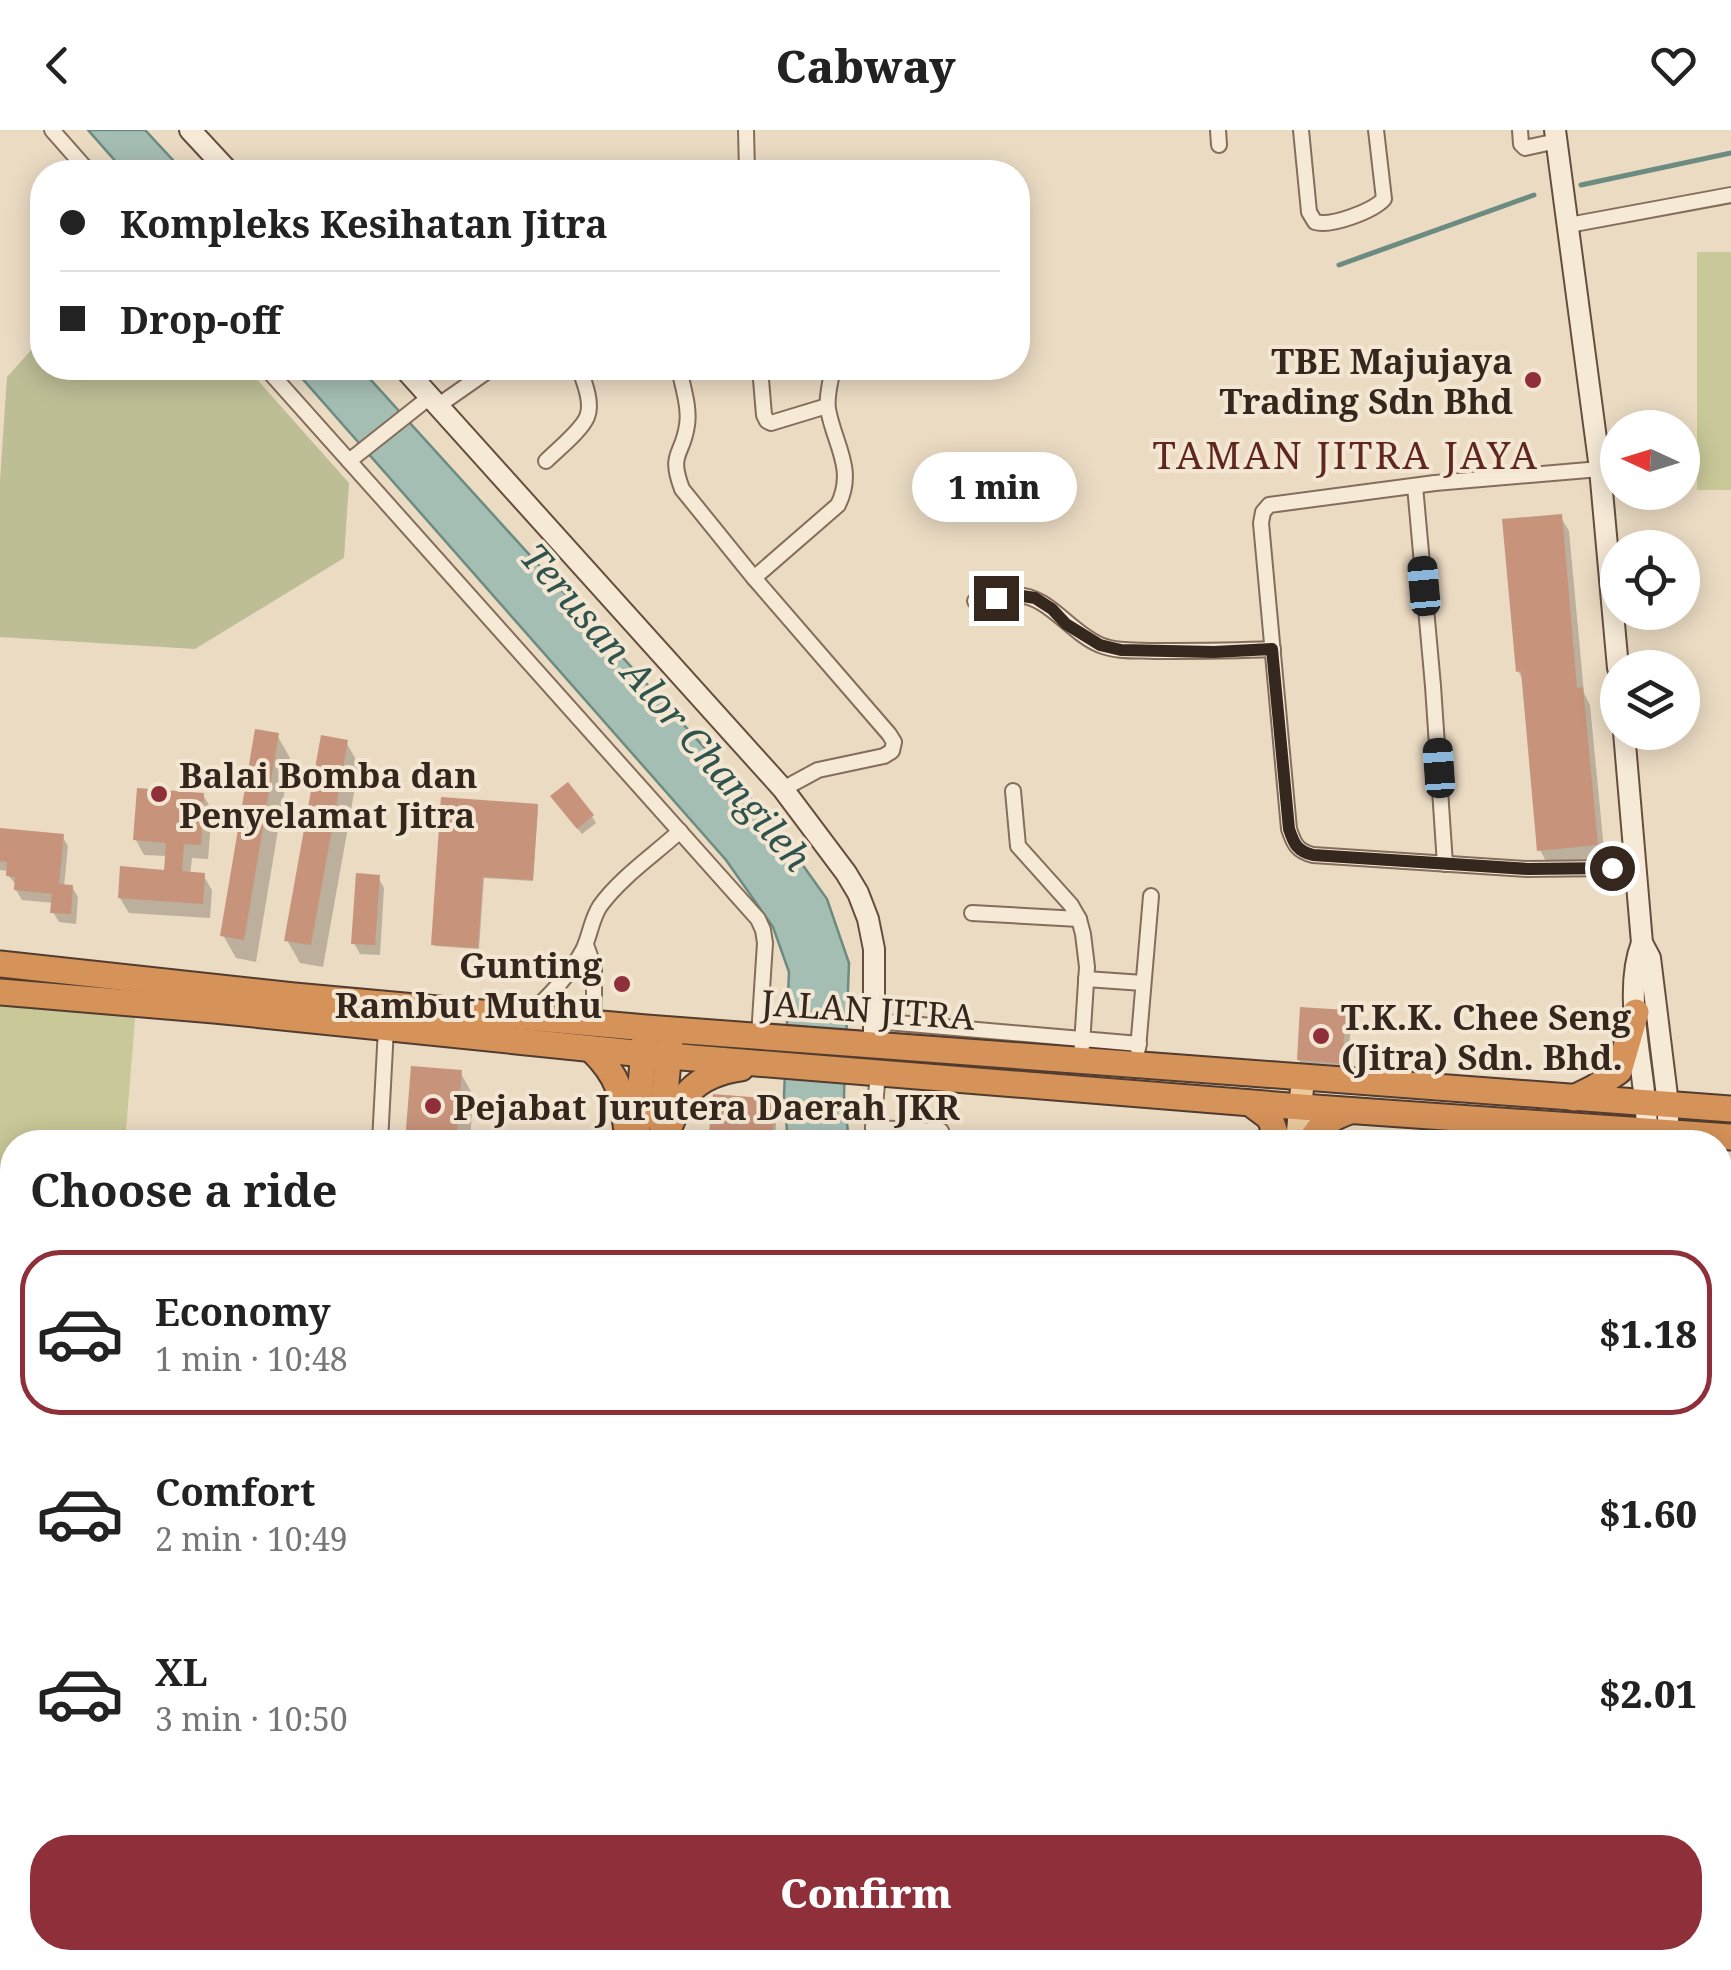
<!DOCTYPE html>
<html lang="en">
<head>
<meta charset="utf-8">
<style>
	:root { --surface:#fff; --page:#f2f2f2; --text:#222; --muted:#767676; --line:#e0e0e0; --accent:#8f2f39 }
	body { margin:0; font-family:"Noto Serif",serif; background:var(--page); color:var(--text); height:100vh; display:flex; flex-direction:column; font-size:38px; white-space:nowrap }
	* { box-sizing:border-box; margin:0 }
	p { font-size:32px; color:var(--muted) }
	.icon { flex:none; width:55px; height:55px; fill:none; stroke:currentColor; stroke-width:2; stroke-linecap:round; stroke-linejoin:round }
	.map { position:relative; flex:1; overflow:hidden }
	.sheet { position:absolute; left:0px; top:1000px; width:1732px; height:840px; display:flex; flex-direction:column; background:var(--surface); border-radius:40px 40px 0 0; box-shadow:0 5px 25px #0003 }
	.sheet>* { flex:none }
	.hud { position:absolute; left:30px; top:30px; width:1000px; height:220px; border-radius:40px; box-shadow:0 5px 25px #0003; display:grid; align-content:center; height:220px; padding:0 30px; background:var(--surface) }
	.needle { width:65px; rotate:274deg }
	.buttons { position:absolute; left:1600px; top:280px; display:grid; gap:20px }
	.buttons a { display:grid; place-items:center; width:100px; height:100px; border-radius:50%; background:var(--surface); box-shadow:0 5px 25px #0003; font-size:50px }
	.end { position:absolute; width:45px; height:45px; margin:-22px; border:12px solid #35271e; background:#fff; box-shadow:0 0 0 5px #fff }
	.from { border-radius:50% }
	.bubble { position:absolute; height:70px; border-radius:35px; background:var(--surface); box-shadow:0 5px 25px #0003; font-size:32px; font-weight:800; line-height:70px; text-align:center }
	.car { position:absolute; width:30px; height:60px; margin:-30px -15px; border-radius:12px; box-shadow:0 0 8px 2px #0007; background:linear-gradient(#222 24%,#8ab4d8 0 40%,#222 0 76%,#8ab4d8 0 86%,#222 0) }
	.hud b { display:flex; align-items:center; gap:35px; height:95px; font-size:38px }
	.hud b+b { border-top:2px solid var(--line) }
	.hud i { width:25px; height:25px; background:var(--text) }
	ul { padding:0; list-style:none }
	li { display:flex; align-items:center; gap:30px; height:165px; margin:0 20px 15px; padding:0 10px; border:5px solid transparent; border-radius:40px }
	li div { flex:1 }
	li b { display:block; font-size:38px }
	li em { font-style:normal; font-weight:800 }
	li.selected { border-color:var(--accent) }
	li>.icon { width:90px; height:90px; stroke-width:1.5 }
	h2 { padding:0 30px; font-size:45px; line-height:120px }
	.action { display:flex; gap:20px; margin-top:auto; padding:20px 30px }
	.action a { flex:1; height:115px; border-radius:40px; background:var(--accent); color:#fff; font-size:40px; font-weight:800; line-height:115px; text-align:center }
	header { display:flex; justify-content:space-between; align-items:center; height:130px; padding:0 30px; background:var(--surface); font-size:45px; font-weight:800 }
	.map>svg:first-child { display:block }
	.green { fill:#c8c898 }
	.cemetery { fill:#bdbd96 }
	.water { fill:#a5beb4; stroke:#6c8b81; stroke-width:2.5 }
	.shadow { fill:#0003 }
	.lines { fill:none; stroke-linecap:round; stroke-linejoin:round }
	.stream { stroke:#6c8b81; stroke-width:5 }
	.river { stroke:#a5beb4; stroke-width:30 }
	.building { fill:#c7937b }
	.street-casing { stroke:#846d5b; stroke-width:18 }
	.secondary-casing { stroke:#664e3e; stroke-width:24 }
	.primary-casing { stroke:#523c2f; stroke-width:26 }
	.highway-casing { stroke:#523c2f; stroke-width:29 }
	.street { stroke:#f6e9d6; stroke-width:14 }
	.secondary { stroke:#f6e9d6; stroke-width:20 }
	.primary { stroke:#eccb9d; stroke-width:22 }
	.highway { stroke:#d59259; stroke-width:25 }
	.route { stroke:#35271e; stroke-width:12 }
	.poi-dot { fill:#8f2f39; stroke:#f3e6d2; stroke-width:4 }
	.labels { text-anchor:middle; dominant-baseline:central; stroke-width:8; stroke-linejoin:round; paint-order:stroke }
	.poi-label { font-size:35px; font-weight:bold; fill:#35271e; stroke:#f3e6d2; text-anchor:start }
	.street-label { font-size:35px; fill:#35271e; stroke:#f3e6d2 }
	.neighbourhood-label { font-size:38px; letter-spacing:2.5px; fill:#5f2720; stroke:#f3e6d2 }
	.water-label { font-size:38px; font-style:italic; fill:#2e544d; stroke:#f3e6d2 }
</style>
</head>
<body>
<header><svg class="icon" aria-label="back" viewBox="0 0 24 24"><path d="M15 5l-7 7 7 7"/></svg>Cabway<svg class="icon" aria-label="heart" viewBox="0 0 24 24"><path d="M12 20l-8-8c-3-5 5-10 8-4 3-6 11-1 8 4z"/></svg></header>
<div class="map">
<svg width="1731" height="1840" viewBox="0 0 1731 1840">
	<rect width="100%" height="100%" fill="#ebdbc3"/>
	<g class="green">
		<rect x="1697" y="122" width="34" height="238"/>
		<path d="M0,865L136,877L125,1012H12V1043L0,1042Z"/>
		<path d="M0,1217L12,1218V1708L0,1749Z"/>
	</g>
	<path class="cemetery" d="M32,219L42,222V238H247L349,353L344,428L195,519L0,507V351L7,247Z"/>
	<g class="water">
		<path d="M88,0H145L184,42H125Z"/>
		<path d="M293,238H360L772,692L827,769L849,833L844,965L849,1012H788L784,966L789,842L773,797L726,730Z"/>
		<path d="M1035,1828H1096L1100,1840H1038Z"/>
	</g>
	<g class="shadow">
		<path d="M1560,386L1569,401L1584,563L1590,575L1605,730L1548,735L1540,720L1524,552L1518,541Z"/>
		<path d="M277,605L290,628L256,832L236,828L223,805Z"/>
		<path d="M346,612L359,635L323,837L300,833L287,810Z"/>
		<path d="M203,665L212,680L208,729L192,728L190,745H203L212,760L210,788L129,783L120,768L166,742L167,726L144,725L136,710Z"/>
		<path d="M444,670L538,679L533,751L484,748L479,819L435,816L434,814Z"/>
		<path d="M557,673L592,686L596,693L582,704Z"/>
		<path d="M0,700L62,706L68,716L64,757H72L78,767L76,794L59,792L53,782L54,773L22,770L16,760L17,756L8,745L9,741L0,740Z"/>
		<path d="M378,747L384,758L380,825L360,824L354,813Z"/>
		<path d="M1345,883L1351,894L1347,944L1305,941L1299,930Z"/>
		<path d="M413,939L460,942L473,965L470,1012H408Z"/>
		<path d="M715,967L773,972L777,978L775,1012H711Z"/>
	</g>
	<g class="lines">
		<g class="stream">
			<path d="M1581,55L1731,23"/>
			<path d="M1339,135L1534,65"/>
		</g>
		<path class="river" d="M865,1840L872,1828"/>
	</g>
	<g class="building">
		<path d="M1562,384L1577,558L1583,557L1598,715L1537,721L1521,541L1516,542L1502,389Z"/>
		<path d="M255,599L279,603L244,810L220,806Z"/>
		<path d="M321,605L348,610L311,815L284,811Z"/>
		<path d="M568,652L594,685L577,699L550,666Z"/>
		<path d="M137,658L204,663L201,715L184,714L182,741L205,743L203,774L118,768L120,736L164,740L166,713L133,710Z"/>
		<path d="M441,667L538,674L533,750L483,747L478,818L431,815Z"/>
		<path d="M0,698L64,704L59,754L73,755L71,784L50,783L52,764L14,760L15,747L6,746L7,732L0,731Z"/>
		<path d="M356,743L380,745L375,815L351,814Z"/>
		<path d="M1300,877L1346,880L1342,934L1297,930Z"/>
		<path d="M411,936L462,940L456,1012H405Z"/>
		<path d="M713,964L775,969L772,1012H708Z"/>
	</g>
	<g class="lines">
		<defs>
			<g id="street">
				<path d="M52,0L89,42"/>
				<path d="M746,0L747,42"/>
				<path d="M1218,0L1219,15"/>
				<path d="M1301,0L1309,82L1315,92C1331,97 1373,81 1384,69L1376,0"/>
				<path d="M1520,0L1521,14L1525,18L1557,11"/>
				<path d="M1569,95L1731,65"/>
				<path d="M266,238L758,789L763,800L765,813L759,906"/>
				<path d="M679,238C682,255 690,277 687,295C683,326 668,322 682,359L754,448L889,604L894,612L892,621L884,626L818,640L783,659"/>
				<path d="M760,238L764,285L767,291L771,293L827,276"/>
				<path d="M439,275L492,238"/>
				<path d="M349,331L431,266"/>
				<path d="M546,331C557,320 581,301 587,287C593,273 584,251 579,238"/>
				<path d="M1600,339L1435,353L1269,375L1263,382L1261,393L1289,699C1294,714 1297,721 1313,725L1527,739L1611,738L1635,733"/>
				<path d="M1415,356L1433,556L1445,734"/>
				<path d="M754,448L838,375C856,339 834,314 828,279C826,266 831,250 833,238"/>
				<path d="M975,471C988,469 1001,466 1014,465C1048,464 1069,502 1100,515C1117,522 1137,520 1155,521C1194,521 1233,521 1273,519"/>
				<path d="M1013,661L1018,716L1071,775L1079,789L1083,804L1087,837L1081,930"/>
				<path d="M972,783L1079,789"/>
				<path d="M586,815L594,837V894"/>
				<path d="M1086,849L1143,853"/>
				<path d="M528,886C549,866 569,846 583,820C590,806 591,790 600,776C621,747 654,725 680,701"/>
				<path d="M875,891L1139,914"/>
				<path d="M1138,919L1151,766"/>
				<path d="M873,998L941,1001L945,1012"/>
				<path d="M380,1012L386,898"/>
				<path d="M876,1012L873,998L878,943"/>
				<path d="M1339,1012H1367"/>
				<path d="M0,1105L10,1101L12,1089"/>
				<path d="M0,1203H12"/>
				<path d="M1720,1375L1731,1376"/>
				<path d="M1720,1685L1731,1687"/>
				<path d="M711,1828L734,1840"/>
				<path d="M1015,1828L1018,1840"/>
				<path d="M1125,1828L1129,1840"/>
				<path d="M17,1840L21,1828"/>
				<path d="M986,1840L988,1828"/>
				<path d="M1323,1840L1351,1828"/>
				<path d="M1726,1840L1724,1795L1731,1760"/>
			</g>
			<g id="secondary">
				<path d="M190,0L229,42"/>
				<path d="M1555,0L1600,339L1618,538"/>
				<path d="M404,238L783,659L846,743L858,763L868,789L874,819V915"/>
				<path d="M1624,602L1642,813L1650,828L1668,974V1002"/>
				<path d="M1642,813C1621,866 1647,944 1647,1001"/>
			</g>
			<g id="primary">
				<path d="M1297,1012L1303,948"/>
				<path d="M1165,1840V1828"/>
			</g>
			<g id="highway">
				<path d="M0,834L294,866L646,898L1731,979"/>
				<path d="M0,862L214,880L644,924L1301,977L1731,1007"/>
				<path d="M591,919C619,946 623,965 627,1003"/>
				<path d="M1574,968L1594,958L1619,941L1636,882"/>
				<path d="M1250,973L1270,988L1278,1012"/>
				<path d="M662,995L670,910"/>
				<path d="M636,1012L645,908"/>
				<path d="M664,1012C678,969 692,945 741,938"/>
				<path d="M1310,1012C1320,994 1331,988 1350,981"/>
				<path d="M464,1840L470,1828"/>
				<path d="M489,1840L495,1828"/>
			</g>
		</defs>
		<use href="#street" class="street-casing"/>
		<use href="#secondary" class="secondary-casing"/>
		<use href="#primary" class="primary-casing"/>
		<use href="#highway" class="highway-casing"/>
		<use href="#street" class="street"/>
		<use href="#secondary" class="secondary"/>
		<use href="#primary" class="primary"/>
		<use href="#highway" class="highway"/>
	</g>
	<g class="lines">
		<path class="route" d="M996,468L1016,465L1035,468L1052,479L1066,494L1100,515L1121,520L1214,522L1272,519L1289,699C1294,714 1297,721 1313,725L1528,739L1612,738"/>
	</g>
	<g class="poi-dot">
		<circle cx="1533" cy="250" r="10"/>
		<circle cx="159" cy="664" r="10"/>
		<circle cx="622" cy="854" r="10"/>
		<circle cx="1321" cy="906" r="10"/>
		<circle cx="433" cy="976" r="10"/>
	</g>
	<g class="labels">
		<g class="poi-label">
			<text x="1513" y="230" text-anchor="end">TBE Majujaya<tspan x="1513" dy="40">Trading Sdn Bhd</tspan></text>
			<text x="179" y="644">Balai Bomba dan<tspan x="179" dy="40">Penyelamat Jitra</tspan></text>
			<text x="602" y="834" text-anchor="end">Gunting<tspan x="602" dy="40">Rambut Muthu</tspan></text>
			<text x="1341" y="886">T.K.K. Chee Seng<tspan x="1341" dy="40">(Jitra) Sdn. Bhd.</tspan></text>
			<text x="453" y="976">Pejabat Jurutera Daerah JKR</text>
		</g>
		<g class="street-label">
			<text transform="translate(868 879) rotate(4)">JALAN JITRA</text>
		</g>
		<g class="neighbourhood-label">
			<text x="1346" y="324">TAMAN JITRA JAYA</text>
		</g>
		<g class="water-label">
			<text transform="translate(667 576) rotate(49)">Terusan Alor Changileh</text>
		</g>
	</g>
</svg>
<div class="buttons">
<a><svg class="needle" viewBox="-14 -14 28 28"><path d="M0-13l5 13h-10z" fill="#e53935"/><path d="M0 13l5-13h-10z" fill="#767676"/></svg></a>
<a><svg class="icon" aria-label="locate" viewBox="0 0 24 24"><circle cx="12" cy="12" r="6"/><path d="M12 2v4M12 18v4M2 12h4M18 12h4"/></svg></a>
<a><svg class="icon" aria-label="layers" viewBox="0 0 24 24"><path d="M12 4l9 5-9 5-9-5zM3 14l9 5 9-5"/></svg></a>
</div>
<i class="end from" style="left:1612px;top:738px"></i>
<i class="end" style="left:996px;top:468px"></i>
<div class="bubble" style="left:912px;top:322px;width:165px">1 min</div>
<i class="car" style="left:1424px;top:456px;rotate:355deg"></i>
<i class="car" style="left:1439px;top:638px;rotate:356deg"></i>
<div class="hud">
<b><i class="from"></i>Kompleks Kesihatan Jitra</b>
<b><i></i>Drop-off</b>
</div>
<section class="sheet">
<h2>Choose a ride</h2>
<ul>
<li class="selected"><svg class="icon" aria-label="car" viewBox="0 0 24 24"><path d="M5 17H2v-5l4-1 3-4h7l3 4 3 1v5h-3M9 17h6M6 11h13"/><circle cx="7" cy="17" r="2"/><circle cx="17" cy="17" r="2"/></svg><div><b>Economy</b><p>1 min · 10:48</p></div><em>$1.18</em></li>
<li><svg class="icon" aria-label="car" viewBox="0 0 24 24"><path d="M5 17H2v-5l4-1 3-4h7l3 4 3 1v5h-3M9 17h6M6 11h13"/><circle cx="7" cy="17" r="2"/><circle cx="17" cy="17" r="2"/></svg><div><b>Comfort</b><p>2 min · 10:49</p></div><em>$1.60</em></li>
<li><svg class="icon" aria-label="car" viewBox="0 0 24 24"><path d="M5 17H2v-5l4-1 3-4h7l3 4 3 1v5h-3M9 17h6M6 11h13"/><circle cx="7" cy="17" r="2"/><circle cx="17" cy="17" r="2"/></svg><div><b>XL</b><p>3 min · 10:50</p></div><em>$2.01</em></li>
</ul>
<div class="action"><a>Confirm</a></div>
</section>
</div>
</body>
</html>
